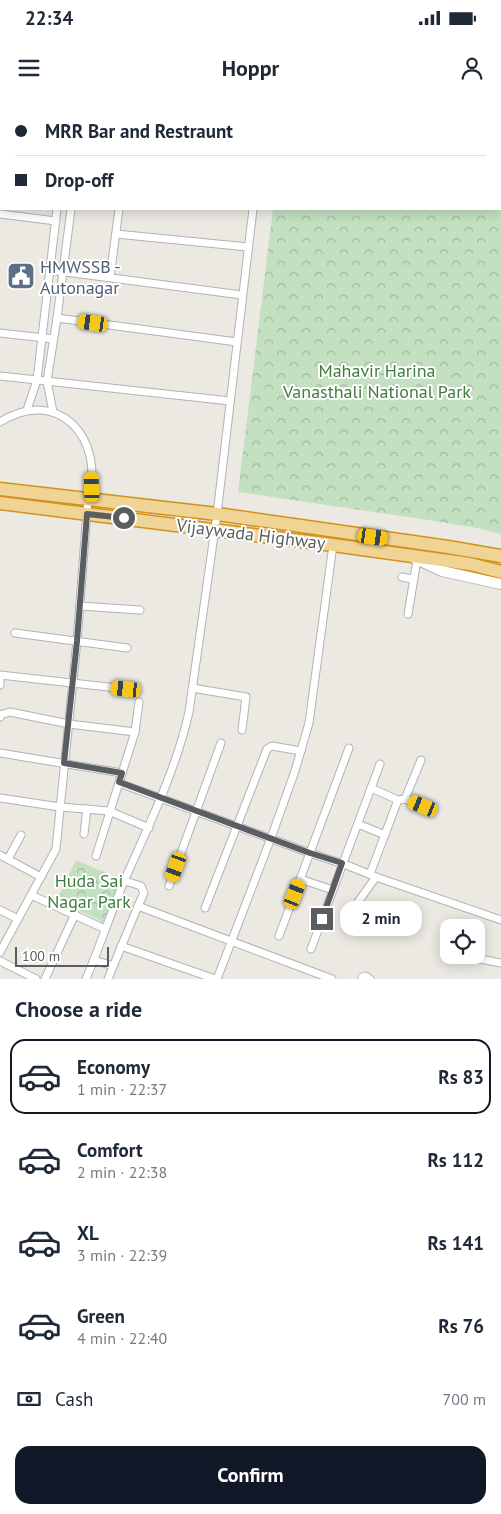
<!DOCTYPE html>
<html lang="en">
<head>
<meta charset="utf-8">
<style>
	:root { --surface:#fff; --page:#f2f2f3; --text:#1f2937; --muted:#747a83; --line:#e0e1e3; --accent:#111827 }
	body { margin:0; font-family:"PT Sans",sans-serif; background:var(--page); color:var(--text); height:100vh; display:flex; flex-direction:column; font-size:19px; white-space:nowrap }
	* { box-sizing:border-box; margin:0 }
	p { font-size:16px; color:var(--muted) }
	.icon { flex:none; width:28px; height:28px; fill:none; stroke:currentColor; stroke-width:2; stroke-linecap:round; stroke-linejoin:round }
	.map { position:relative; height:879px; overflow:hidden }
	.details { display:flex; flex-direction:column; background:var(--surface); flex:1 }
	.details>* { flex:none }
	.hud { position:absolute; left:0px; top:0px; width:501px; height:110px; box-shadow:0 2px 12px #0003; display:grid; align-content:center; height:110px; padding:0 15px; background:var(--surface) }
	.controls { position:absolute; left:440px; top:819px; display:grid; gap:10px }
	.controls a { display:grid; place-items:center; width:45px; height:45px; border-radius:10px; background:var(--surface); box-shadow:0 2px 12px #0003; font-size:25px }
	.scale { position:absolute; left:15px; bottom:12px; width:94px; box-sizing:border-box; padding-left:5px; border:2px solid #5b5e61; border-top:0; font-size:14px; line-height:18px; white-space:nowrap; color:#5b5e61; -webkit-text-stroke:4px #fff; paint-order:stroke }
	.end { position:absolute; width:22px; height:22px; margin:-11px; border:6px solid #5b5e61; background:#fff; box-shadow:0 0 0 2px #fff }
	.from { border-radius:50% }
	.bubble { position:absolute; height:35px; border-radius:15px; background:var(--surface); box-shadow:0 2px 12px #0003; font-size:16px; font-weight:700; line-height:35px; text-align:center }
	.car { position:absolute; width:15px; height:30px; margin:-15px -8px; border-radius:6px; box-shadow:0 0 4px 1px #0007; background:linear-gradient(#f5c518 24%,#345 0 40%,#f5c518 0 76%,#345 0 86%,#f5c518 0) }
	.hud b { display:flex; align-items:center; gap:18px; height:48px; font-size:19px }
	.hud b+b { border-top:1px solid var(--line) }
	.hud i { width:12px; height:12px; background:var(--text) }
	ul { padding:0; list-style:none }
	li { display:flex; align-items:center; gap:15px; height:75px; margin:0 10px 8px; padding:0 5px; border:2px solid transparent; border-radius:15px }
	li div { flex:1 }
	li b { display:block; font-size:19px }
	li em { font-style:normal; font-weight:700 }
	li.on { border-color:var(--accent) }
	li>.icon { width:45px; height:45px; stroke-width:1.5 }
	h2 { padding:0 15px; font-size:22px; line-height:60px }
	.pay { display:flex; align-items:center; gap:12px; height:55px; padding:0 15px; font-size:19px }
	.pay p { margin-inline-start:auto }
	.action { display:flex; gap:10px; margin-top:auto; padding:10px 15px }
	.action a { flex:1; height:58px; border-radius:15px; background:var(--accent); color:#fff; font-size:20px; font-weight:700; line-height:58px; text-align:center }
	.status { display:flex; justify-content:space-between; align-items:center; height:35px; padding:0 25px; background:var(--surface); direction:ltr }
	.status svg { height:14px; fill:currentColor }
	header { display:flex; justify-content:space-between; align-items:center; height:65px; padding:0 15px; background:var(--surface); font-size:22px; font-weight:700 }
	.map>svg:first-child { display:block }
	.park { fill:url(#park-crowns) }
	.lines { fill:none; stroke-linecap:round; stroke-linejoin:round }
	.street-casing { stroke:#b0b3b6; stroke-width:9 }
	.secondary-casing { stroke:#b2b5b8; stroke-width:12 }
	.highway-casing { stroke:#d2911b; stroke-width:15 }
	.street { stroke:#fff; stroke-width:7 }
	.secondary { stroke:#fff; stroke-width:10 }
	.highway { stroke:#efd495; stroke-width:12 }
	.route { stroke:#5b5e61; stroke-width:6 }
	.labels { text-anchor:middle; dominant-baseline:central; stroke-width:4; stroke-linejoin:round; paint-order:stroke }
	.service-label { font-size:18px; fill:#4e5e75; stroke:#fff; text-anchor:start }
	.park-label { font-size:18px; fill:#3e7c3e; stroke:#fff }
	.street-label { font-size:18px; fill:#5b5e61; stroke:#fff }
</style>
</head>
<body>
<div class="status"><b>22:34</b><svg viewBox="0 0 49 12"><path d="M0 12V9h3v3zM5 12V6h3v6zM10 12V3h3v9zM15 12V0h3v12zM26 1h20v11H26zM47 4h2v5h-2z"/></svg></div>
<header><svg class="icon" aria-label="menu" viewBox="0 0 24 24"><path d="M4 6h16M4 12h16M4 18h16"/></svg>Hoppr<svg class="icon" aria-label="person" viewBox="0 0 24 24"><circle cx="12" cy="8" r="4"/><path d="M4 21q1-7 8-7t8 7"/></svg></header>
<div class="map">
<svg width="501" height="879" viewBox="0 0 501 879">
	<defs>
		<pattern id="park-crowns" width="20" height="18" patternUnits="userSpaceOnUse" patternTransform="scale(1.25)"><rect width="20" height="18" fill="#c3e0c1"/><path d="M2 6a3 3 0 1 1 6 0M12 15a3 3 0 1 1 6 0" fill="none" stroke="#a1b9a0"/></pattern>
	</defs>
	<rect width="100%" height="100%" fill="#ebe9e2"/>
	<g class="park">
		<path d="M287,0H501V434L477,428L428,420L238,392L273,109H500V1H286Z"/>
		<path d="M76,760L122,780L103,822L57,800Z"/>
	</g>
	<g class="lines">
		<defs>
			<g id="street">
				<path d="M139,0L150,1"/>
				<path d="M8,1V0"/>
				<path d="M70,1V0"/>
				<path d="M84,1V0"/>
				<path d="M133,1V0"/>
				<path d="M266,1V0"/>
				<path d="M0,85L1,72"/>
				<path d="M0,114L56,121"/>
				<path d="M116,134L248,147"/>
				<path d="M50,170L242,195"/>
				<path d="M110,177L119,109"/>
				<path d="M57,218L237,242"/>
				<path d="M0,233L53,239"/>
				<path d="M0,276L230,301"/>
				<path d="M27,310L37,280L57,109"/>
				<path d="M53,312L47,281L57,218L71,109"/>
				<path d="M0,322C59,285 106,340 88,399L77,541L56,749L0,852"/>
				<path d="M402,477L412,479"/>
				<path d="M80,506L140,510"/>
				<path d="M408,514L417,460"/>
				<path d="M15,533L127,548"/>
				<path d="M0,585V575L126,589"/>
				<path d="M192,588L246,597L242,630"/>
				<path d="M0,617V615L10,612L69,624L135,632"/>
				<path d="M0,653L122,673"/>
				<path d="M119,683L310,753L349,766L376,777L501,820"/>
				<path d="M0,698L60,707L109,711L149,728"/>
				<path d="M405,699L423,706"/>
				<path d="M398,700L405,699L421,660"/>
				<path d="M358,724L385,735"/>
				<path d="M84,734L87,709"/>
				<path d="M0,755L41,777"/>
				<path d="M96,756L135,632L139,602"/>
				<path d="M8,759L21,735"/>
				<path d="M370,774L398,700L371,688"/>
				<path d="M300,779L333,790"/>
				<path d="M125,781L141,786L144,793L138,806"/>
				<path d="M169,786L221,643"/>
				<path d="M31,795L105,829"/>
				<path d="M358,802L376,777"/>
				<path d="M205,808L267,649L272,646L301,651"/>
				<path d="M0,810L18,819"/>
				<path d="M279,836L349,648"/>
				<path d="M121,846L215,879"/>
				<path d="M311,849L380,664"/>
				<path d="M470,857L501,863"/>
				<path d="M94,860L113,866"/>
				<path d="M0,861L36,879"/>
				<path d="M362,877L366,876L370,879"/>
				<path d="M45,879L75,814"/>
				<path d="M86,879C100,846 111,812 125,779C149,725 176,670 189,612L217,414L253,109"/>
				<path d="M108,879L138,806L332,879"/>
				<path d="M217,879L271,738L295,671L309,623L333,445"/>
			</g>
			<path id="secondary" d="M414,458L442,471L501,484"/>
			<g id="highway">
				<path d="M0,389L217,414L448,447L501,456"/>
				<path d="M0,403L333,445L470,464L501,472"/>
			</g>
		</defs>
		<use href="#street" class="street-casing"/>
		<use href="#secondary" class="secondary-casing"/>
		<use href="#highway" class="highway-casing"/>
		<use href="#street" class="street"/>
		<use href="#secondary" class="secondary"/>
		<use href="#highway" class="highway"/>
	</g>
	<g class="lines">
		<path class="route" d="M124,418L87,414L77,541L64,663L122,673L119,682L310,753L342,763L322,819"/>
	</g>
	<defs>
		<symbol id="civic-square" viewBox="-11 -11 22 22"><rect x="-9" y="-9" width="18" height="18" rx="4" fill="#5c6f8a" stroke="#fff"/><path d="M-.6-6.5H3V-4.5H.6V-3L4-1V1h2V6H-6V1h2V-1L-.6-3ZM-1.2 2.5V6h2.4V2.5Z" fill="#fff"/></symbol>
	</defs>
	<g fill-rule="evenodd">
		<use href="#civic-square" x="5" y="160" width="32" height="32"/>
	</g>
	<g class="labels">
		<g class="service-label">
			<text x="40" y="166">HMWSSB -<tspan x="40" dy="21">Autonagar</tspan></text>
		</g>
		<g class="park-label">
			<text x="377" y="270">Mahavir Harina<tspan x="377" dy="21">Vanasthali National Park</tspan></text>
			<text x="89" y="780">Huda Sai<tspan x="89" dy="21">Nagar Park</tspan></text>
		</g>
		<g class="street-label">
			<text transform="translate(251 434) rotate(7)">Vijaywada Highway</text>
		</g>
	</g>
</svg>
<div class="controls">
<a><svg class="icon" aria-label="locate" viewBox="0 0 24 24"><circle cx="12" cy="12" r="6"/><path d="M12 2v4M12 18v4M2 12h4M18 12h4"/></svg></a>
</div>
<div class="scale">100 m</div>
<i class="end from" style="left:124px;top:418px"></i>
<i class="end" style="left:322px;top:819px"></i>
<div class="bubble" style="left:340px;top:801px;width:82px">2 min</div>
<i class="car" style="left:93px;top:223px;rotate:278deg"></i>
<i class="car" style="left:92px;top:387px;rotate:358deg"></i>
<i class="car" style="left:373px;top:437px;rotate:98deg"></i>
<i class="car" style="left:126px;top:589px;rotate:276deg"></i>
<i class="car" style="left:423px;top:706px;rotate:292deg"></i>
<i class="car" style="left:176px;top:767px;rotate:200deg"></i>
<i class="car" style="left:295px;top:794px;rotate:21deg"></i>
<div class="hud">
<b><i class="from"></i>MRR Bar and Restraunt</b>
<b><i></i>Drop-off</b>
</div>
</div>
<section class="details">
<h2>Choose a ride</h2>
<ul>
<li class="on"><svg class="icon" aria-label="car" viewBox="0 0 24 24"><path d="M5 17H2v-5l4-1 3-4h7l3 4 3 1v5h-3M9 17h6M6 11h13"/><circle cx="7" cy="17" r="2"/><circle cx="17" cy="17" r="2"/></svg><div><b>Economy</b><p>1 min · 22:37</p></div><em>Rs 83</em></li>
<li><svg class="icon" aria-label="car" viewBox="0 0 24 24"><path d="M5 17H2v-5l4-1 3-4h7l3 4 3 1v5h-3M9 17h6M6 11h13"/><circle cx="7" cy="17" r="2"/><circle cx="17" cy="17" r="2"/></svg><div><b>Comfort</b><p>2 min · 22:38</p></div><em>Rs 112</em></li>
<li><svg class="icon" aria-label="car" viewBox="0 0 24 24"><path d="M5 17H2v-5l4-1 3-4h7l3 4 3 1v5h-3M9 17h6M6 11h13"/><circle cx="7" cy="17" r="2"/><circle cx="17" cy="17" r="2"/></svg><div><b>XL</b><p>3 min · 22:39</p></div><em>Rs 141</em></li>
<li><svg class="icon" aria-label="car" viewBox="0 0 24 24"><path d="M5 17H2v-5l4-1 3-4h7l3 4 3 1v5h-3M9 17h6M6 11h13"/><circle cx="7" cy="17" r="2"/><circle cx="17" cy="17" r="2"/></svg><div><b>Green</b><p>4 min · 22:40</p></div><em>Rs 76</em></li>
</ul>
<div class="pay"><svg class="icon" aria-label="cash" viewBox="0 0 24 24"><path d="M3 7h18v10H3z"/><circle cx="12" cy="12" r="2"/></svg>Cash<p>700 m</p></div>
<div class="action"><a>Confirm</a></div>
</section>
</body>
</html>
